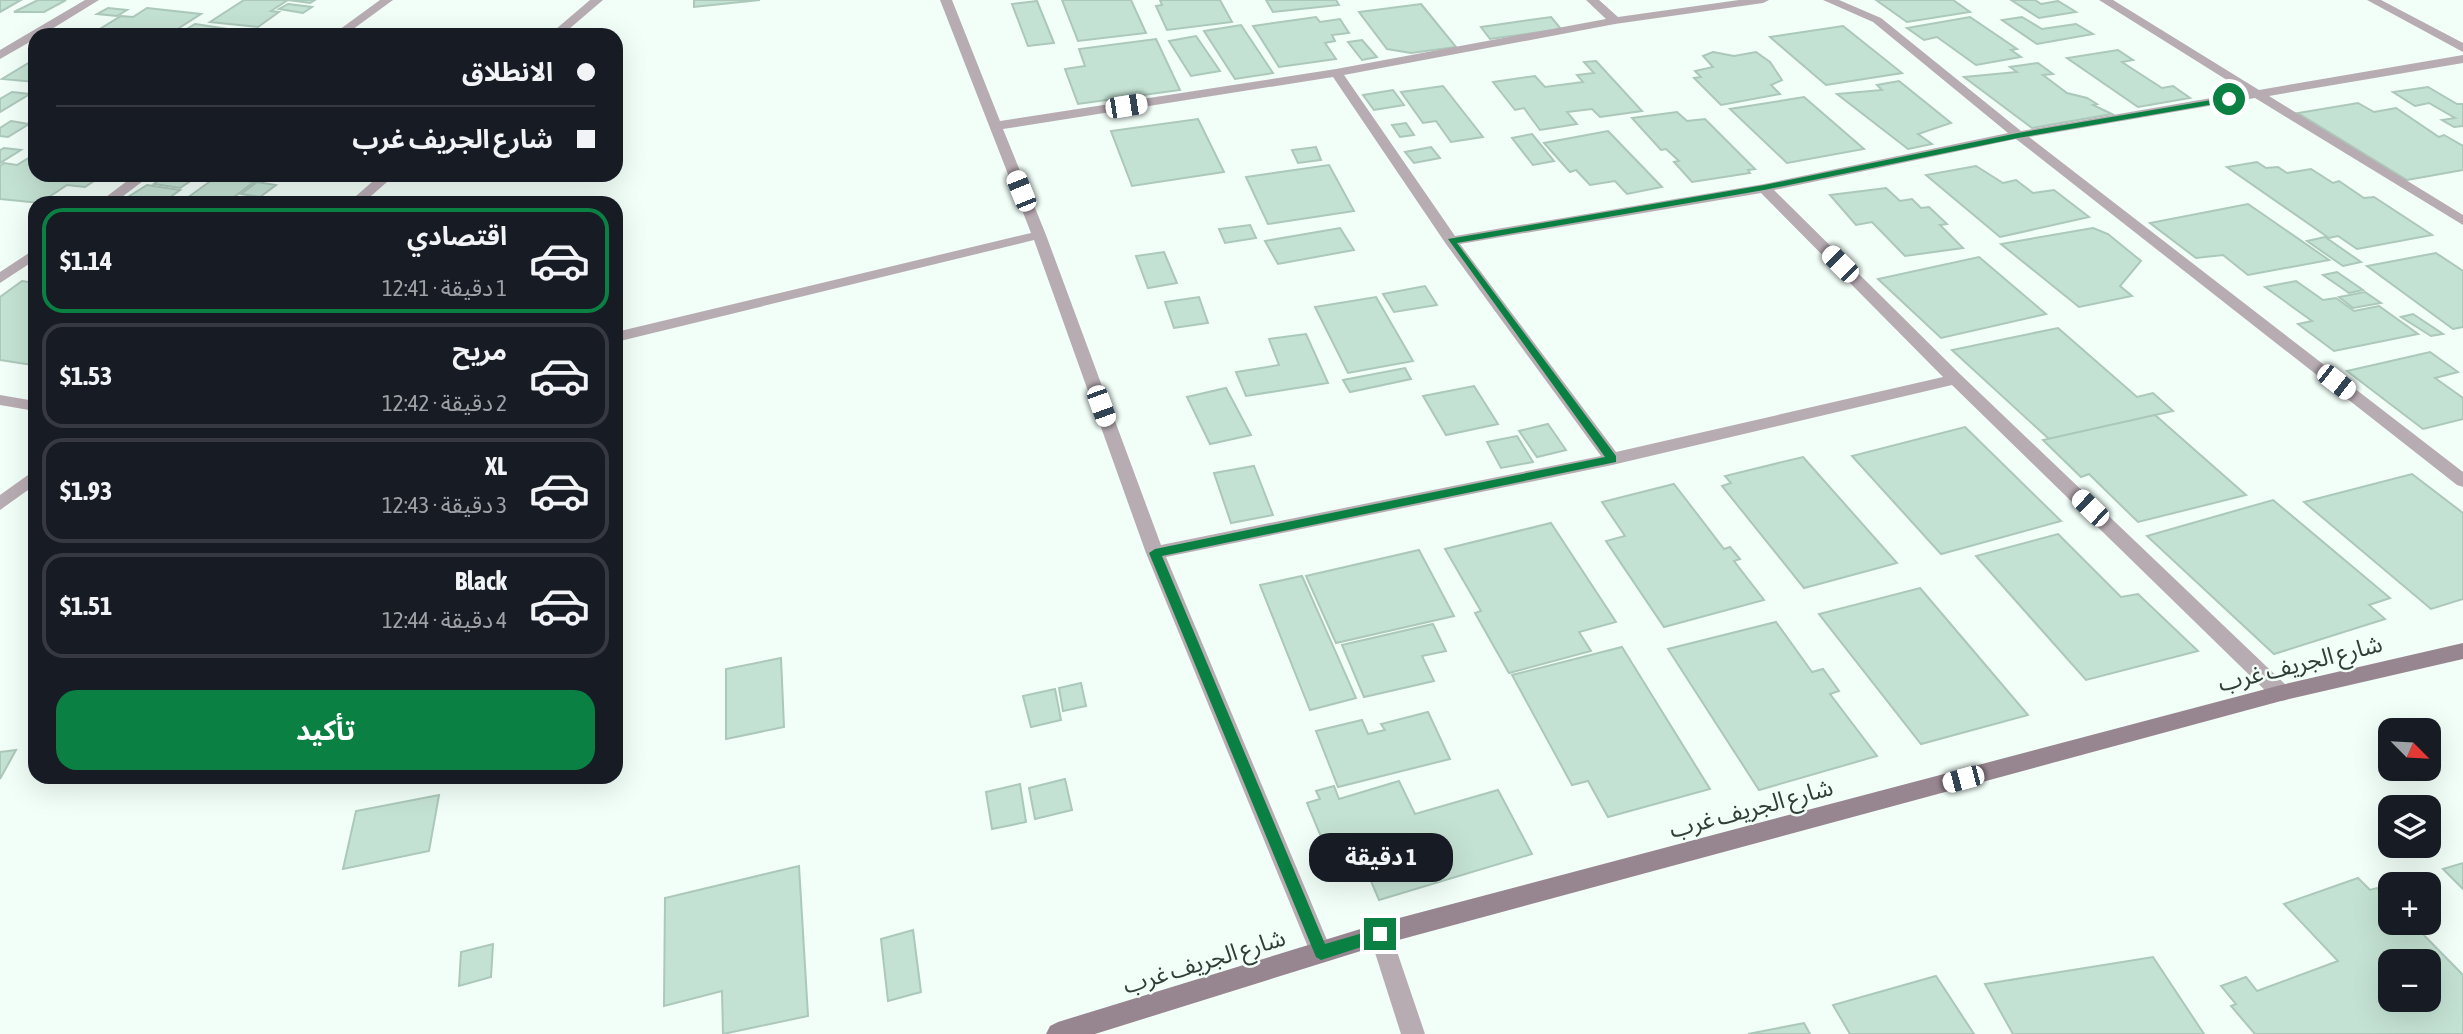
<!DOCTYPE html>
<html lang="ar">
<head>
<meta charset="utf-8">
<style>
	:root { --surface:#171b24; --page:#242831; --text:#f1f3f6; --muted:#9ea1a6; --line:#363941; --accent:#0b8043 }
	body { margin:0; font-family:"Asap Condensed","Noto Sans Arabic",sans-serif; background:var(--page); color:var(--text); direction:rtl; height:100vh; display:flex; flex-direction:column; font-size:26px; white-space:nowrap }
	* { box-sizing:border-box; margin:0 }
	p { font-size:23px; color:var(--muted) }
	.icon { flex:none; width:38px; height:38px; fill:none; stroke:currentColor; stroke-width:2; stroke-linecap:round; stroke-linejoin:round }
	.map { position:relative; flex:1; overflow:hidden; direction:ltr }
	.sheet { position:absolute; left:28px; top:196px; width:595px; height:588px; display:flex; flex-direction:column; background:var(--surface); border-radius:21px; box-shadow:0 7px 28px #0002; direction:rtl }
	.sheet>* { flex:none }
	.top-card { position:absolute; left:28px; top:28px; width:595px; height:154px; border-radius:21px; box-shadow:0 7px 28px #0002; direction:rtl; display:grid; align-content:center; height:154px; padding:0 28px; background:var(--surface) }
	.needle { width:46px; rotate:114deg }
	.controls { position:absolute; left:2378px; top:718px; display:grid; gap:14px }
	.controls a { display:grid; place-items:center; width:63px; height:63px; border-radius:14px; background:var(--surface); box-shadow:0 7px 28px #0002; font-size:35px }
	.end { position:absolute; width:32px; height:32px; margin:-16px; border:9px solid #0b8043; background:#fff; box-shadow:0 0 0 4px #fff }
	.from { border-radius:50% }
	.bubble { position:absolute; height:49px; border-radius:21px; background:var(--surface); box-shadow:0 7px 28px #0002; font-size:23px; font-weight:700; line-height:49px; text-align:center; direction:rtl }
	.car { position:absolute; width:21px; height:42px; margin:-21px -10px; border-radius:9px; box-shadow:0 0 5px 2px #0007; background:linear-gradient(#fff 24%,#345 0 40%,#fff 0 76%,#345 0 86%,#fff 0) }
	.top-card b { display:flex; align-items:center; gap:24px; height:66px; font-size:26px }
	.top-card b+b { border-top:2px solid var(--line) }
	.top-card i { width:18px; height:18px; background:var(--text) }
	ul { padding:12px 0 0; list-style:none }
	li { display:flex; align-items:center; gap:21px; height:105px; margin:0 14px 10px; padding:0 14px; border:4px solid var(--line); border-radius:21px }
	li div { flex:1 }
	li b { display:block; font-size:26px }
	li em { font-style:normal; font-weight:700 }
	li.current { border-color:var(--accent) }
	li>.icon { width:63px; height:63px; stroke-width:1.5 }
	.primary-button { display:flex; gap:14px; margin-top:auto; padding:14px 28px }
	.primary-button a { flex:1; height:80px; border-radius:21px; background:var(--accent); color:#fff; font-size:28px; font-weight:700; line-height:80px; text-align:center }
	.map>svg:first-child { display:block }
	.building { fill:#c4e2d3; stroke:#abc8ba; stroke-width:2; fill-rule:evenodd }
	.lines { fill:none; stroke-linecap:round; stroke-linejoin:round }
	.street { fill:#b8acb3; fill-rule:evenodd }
	.secondary { fill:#978690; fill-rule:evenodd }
	.route { fill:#0b8043 }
	.labels { text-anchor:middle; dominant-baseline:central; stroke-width:5; stroke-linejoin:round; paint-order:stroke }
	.near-street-label { font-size:24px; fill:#313d37; stroke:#f2fef8 }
</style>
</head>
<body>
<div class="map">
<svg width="2463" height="1034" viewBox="0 0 2463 1034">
	<rect width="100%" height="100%" fill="#f2fef8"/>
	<g class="building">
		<path d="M0,0H21L0,12Z"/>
		<path d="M38,0H66L44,12H14Z"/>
		<path d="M244,0H315L310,3L288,0L271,11L279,12L258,27L210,22Z"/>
		<path d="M694,0H760L694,7Z"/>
		<path d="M1062,0H1131L1146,33L1078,41Z"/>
		<path d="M1160,0H1220L1232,22L1167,30L1156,6L1162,5Z"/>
		<path d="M1266,0H1336L1339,5L1273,12Z"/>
		<path d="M1876,0H1953L1970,12L1907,22Z"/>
		<path d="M2011,0H2035L2041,4L2058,1L2076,12L2039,18Z"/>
		<path d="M1037,1L1054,43L1028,46L1012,4Z"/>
		<path d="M288,4L312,7L303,13L279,9Z"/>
		<path d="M1421,4L1456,47L1411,53L1387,49L1359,12Z"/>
		<path d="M108,8L127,10L117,16L97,14Z"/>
		<path d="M147,8L201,14L168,35H143L147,32L134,31L128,35H90L121,16L133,17Z"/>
		<path d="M1316,17L1320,22L1340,19L1349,33L1332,35L1335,41L1325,43L1336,59L1279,67L1253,26Z"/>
		<path d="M1551,17L1561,29L1490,39L1481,27Z"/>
		<path d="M1970,17L2017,49L2011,50L2021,57L1976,65L1937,37L1924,40L1907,28Z"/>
		<path d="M2022,17L2042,29L2076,24L2093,34L2037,44L2002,20Z"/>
		<path d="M195,24L268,35H177Z"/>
		<path d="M1241,25L1273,73L1235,79L1204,31Z"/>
		<path d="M1843,26L1902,73L1826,85L1770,37Z"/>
		<path d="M1196,36L1220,71L1191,76L1169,41Z"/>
		<path d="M1156,39L1180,90L1078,104L1065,69L1085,66L1079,49Z"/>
		<path d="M1362,40L1377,57L1362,60L1348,42Z"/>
		<path d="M2118,50L2133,60L2122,62L2128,66L2162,88L2173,86L2190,98L2138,107L2067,58Z"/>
		<path d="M1713,52L1734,56L1756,52L1770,62L1782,80L1771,85L1780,94L1721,105L1694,78L1701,77L1695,71L1713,67L1703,56Z"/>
		<path d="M35,59V82L2,79Z"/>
		<path d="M1596,61L1642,111L1600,117L1592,109L1567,112L1577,124L1540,130L1524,108L1515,110L1493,82L1535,76L1545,87L1583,82L1577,75L1594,73L1584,62Z"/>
		<path d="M2038,63L2053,74L2043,75L2067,93L2087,98L2097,104L2093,105L2112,114L2032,128L1964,77L2017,72L2010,67Z"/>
		<path d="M1899,81L1951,123L1918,134L1932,144L1908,149L1837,94L1882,90L1877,85Z"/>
		<path d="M1443,86L1483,137L1451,142L1436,121L1423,123L1401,92Z"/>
		<path d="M2428,87L2457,104H2463V126L2454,127L2442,120L2455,118L2429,103L2415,106L2393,92Z"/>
		<path d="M1393,90L1404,105L1374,110L1363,95Z"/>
		<path d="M12,92L30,94L0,112V99Z"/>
		<path d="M1804,97L1864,149L1787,163L1730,109Z"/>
		<path d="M2358,103L2374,112L2396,108L2439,137L2444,135L2463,146V170L2407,180L2298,113Z"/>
		<path d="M1677,112L1687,121L1705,119L1755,169L1748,170L1750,173L1692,182L1674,162L1679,161L1666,149L1661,150L1632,118Z"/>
		<path d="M1198,119L1224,172L1132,186L1111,131Z"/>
		<path d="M11,121L29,124L8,137L0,136V128Z"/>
		<path d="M1406,123L1414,135L1400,137L1392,125Z"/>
		<path d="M1608,131L1662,187L1627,194L1615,181L1590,185L1576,170L1570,172L1544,143Z"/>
		<path d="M1532,134L1554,161L1533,165L1512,138Z"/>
		<path d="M1316,147L1321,160L1298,163L1292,150Z"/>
		<path d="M1431,147L1440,158L1414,163L1405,152Z"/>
		<path d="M4,148L21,150L0,163V150Z"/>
		<path d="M35,154V175H103L85,187L67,185L40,203L0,199V166L4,163L17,165Z"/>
		<path d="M2257,162L2266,168L2278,167L2287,173L2311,169L2333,183L2339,181L2364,198L2374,197L2432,235L2357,249L2338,236L2329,238L2227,167Z"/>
		<path d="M1329,165L1354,211L1268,224L1246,177Z"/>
		<path d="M1976,166L2003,183L2016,180L2033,193L2054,190L2089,217L2000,237L1926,175Z"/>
		<path d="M165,176L192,180L180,188L154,184Z"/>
		<path d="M216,177L254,182L234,197L255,200L251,203H171L175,200L183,201Z"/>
		<path d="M257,182L276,185L260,197L241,194Z"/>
		<path d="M147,185L180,190L162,203L128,197Z"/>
		<path d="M1886,188L1900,201L1912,199L1921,208L1929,207L1947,224L1940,225L1963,248L1905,256L1872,222L1856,225L1830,195Z"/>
		<path d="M2248,204L2329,260L2248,275L2223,255L2196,258L2150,223Z"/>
		<path d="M1250,225L1256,238L1225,243L1219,229Z"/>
		<path d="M1340,228L1354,250L1278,264L1265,241Z"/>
		<path d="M2093,228L2108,234L2141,261L2120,286L2132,296L2079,307L2001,244Z"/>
		<path d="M2325,237L2361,262L2343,266L2307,241Z"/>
		<path d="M1164,252L1177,283L1148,288L1136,256Z"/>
		<path d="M2436,253L2463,271V327L2453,329L2367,266Z"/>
		<path d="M1979,257L2046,314L1941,338L1878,279Z"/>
		<path d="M2337,272L2363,290L2349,293L2323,275Z"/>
		<path d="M22,281L35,283V362L32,365L0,360V297Z"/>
		<path d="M2296,281L2323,300L2336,298L2354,311L2379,306L2418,334L2334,351L2298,324L2312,321L2265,287Z"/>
		<path d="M1425,286L1437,305L1394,312L1383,294Z"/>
		<path d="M2365,292L2381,303L2353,308L2339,297Z"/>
		<path d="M1199,297L1208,323L1174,328L1165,302Z"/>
		<path d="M1376,297L1413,361L1348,373L1315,307Z"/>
		<path d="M2413,314L2443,334L2431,336L2401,317Z"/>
		<path d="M2058,328L2137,397L2153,393L2173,411L2049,439L1952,350Z"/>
		<path d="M1306,334L1328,383L1246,396L1236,372L1279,365L1269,339Z"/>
		<path d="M2430,352L2458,372L2435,378L2463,398V419L2423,429L2347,371Z"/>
		<path d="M1405,368L1411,379L1350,392L1343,380Z"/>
		<path d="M1474,386L1498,424L1446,435L1423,396Z"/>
		<path d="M1226,388L1251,435L1210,444L1187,397Z"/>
		<path d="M2155,415L2246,495L2138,522L2089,474L2081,477L2043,440Z"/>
		<path d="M1548,424L1566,450L1537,457L1519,431Z"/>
		<path d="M1965,427L2061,521L1941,554L1852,456Z"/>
		<path d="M1517,436L1533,462L1501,468L1487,442Z"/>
		<path d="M1803,457L1897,563L1804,588L1722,486L1731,483L1725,476Z"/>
		<path d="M1254,466L1273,515L1231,523L1214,473Z"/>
		<path d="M2412,474L2463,513V599L2431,609L2304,502Z"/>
		<path d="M1674,484L1724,549L1730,547L1740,559L1734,561L1764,600L1664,627L1606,541L1625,536L1602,502Z"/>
		<path d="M2273,500L2390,598L2369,605L2385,619L2274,654L2147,536Z"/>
		<path d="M1551,523L1616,622L1579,632L1591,651L1509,673L1475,613L1481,611L1445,549Z"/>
		<path d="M2058,534L2121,597L2138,594L2198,651L2086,680L1976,556Z"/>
		<path d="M1419,550L1454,616L1336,643L1306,576Z"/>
		<path d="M1302,576L1356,698L1310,710L1260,585Z"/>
		<path d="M1920,588L2028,715L1921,744L1819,614Z"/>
		<path d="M1776,622L1812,672L1823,669L1839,691L1830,694L1877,756L1759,790L1668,649Z"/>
		<path d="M1433,624L1446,651L1422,656L1434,681L1364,697L1342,645Z"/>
		<path d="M1622,647L1710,789L1608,817L1588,781L1572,785L1512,675Z"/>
		<path d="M781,658L784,727L726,739V669Z"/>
		<path d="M1081,683L1086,706L1063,711L1059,688Z"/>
		<path d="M1055,689L1061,720L1031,727L1023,696Z"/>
		<path d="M1428,712L1450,759L1338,787L1316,731L1362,720L1368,734L1385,730L1381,724Z"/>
		<path d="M16,750L0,779V752Z"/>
		<path d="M1065,779L1072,810L1035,819L1029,788Z"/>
		<path d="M1399,781L1415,814L1498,790L1532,854L1379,900L1352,836L1324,844L1307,803L1320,799L1316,791L1334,786L1339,799Z"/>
		<path d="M1020,784L1026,822L992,829L986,792Z"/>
		<path d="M439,795L429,851L343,869L356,811Z"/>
		<path d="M2463,863V889L2443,869Z"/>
		<path d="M799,866L808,1016L723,1034L722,991L664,1006L665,898Z"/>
		<path d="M2358,878L2370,890L2377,888L2390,901V922H2411L2463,975V1034H2255L2231,1006L2236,1004L2221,986L2246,977L2257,991L2338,961L2284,904ZM2390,961H2429V999H2390Z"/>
		<path d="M913,930L921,992L888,1001L881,939Z"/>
		<path d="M493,944L491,977L459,986L461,952Z"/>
		<path d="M2153,957L2204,1034H2013L1985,984Z"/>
		<path d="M1936,976L1974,1034H1850L1833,1005Z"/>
		<path d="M1804,1023L1810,1034H1748Z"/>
	</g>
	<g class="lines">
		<g class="street">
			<path d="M85,0H99L42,35H35V39L0,59V50Z"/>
			<path d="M380,0H393L345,35H332Z"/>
			<path d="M590,0H603L562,35H549Z"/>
			<path d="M940,0H952L1000,121L1336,69L1606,19L1586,0H1599L1618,17L1739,0H1769L1763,3L1615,24L1344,75L1455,236L1764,184L2008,133L1873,22L1823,0H1839L1881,18L2021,131L2246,92L2099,0H2113L2259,90L2463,55V63L2269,96L2463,215V225L2255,98L2029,137L2463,472V487L2457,485L2016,139L1774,190L1961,375L2288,687L2291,693L2288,699L2281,701L2274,699L1952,385L1612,465L1166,557L1332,952L1329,960L1321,963L1313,960L1310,952L1146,553L1034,240L616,342V332L1031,233ZM1333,77L1446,244L1601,456L1161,545L1046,235L1003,129ZM1761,193L1943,377L1616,452L1460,244Z"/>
			<path d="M2367,0H2381L2463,43V52Z"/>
			<path d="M135,175H151L114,203H98Z"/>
			<path d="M380,175H395L363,203H348Z"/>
			<path d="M35,249V260L0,283V272Z"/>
			<path d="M0,395L35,401V411L0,405Z"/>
			<path d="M35,470V485L0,510V495Z"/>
			<path d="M1380,923L1388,927L1391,934L1425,1034H1401L1369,934L1372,927Z"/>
		</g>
		<path class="secondary" d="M2463,643V659L2281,701L1380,945L1095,1034H1046L1050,1026L1058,1022L1380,923L2281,685Z"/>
	</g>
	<path class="route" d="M2229,97L2232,101L2018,138L1764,190L1457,243L1616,456V462L1162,556L1325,944L1380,928L1388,934L1380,941L1321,960L1316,957L1149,553L1155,549L1605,457L1448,239L1764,185L2018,133Z"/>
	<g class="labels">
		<g class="near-street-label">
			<text transform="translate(2300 663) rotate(-14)">شارع الجريف غرب</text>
			<text transform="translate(1751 808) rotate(-15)">شارع الجريف غرب</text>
			<text transform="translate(1204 961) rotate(-17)">شارع الجريف غرب</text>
		</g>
	</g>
</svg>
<div class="controls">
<a><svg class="needle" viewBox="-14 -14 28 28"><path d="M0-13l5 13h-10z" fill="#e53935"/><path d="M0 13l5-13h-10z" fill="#9ea1a6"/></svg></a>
<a><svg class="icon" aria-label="layers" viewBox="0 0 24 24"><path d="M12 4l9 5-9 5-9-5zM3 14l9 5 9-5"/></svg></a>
<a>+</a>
<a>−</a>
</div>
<i class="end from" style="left:2229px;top:99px"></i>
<i class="end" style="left:1380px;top:934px"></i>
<div class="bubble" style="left:1309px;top:833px;width:144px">1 دقيقة</div>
<i class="car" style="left:1126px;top:106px;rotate:81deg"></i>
<i class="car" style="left:1021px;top:191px;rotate:338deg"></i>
<i class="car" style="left:1840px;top:264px;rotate:315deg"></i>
<i class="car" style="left:2336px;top:382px;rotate:128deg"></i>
<i class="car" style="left:1101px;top:406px;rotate:160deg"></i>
<i class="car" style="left:2090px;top:508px;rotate:314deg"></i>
<i class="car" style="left:1963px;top:779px;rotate:255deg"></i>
<div class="top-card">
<b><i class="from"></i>الانطلاق</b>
<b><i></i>شارع الجريف غرب</b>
</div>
<section class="sheet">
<ul>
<li class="current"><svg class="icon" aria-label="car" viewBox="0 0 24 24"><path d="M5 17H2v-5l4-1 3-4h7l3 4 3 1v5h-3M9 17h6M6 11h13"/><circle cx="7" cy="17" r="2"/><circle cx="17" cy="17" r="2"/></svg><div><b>اقتصادي</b><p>1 دقيقة · 12:41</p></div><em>$1.14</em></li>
<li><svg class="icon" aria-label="car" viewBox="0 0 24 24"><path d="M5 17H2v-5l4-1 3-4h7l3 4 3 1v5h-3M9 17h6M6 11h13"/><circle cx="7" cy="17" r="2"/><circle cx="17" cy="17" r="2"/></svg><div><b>مريح</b><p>2 دقيقة · 12:42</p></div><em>$1.53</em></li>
<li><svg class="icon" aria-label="car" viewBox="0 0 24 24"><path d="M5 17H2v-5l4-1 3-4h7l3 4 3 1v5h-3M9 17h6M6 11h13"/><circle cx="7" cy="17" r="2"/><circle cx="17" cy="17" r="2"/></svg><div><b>XL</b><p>3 دقيقة · 12:43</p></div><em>$1.93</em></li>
<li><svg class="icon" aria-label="car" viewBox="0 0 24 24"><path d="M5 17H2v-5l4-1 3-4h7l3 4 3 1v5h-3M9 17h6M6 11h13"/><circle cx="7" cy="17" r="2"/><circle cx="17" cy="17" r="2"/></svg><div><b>Black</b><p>4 دقيقة · 12:44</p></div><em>$1.51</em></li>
</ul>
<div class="primary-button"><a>تأكيد</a></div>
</section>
</div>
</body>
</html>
